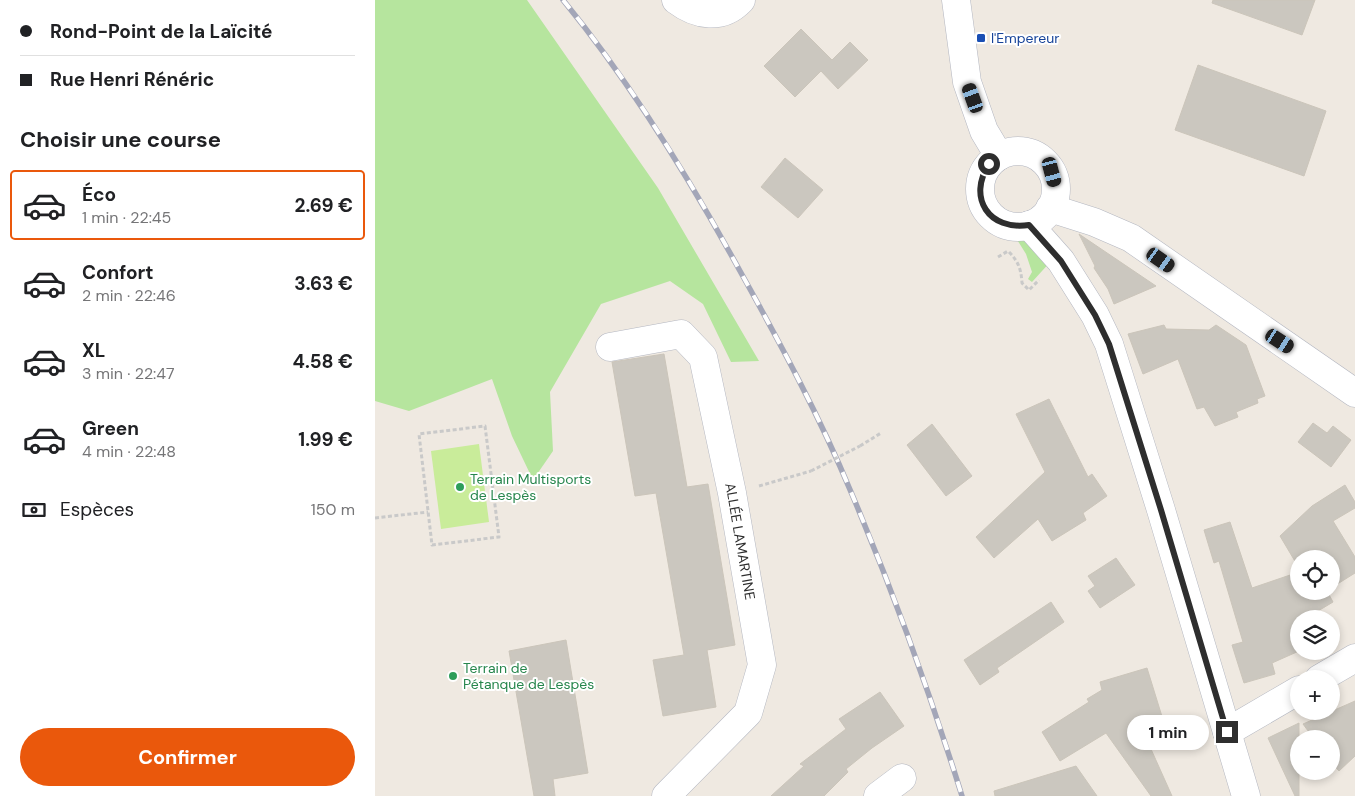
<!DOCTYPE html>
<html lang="fr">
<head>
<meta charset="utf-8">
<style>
	:root { --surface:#fff; --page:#f2f2f2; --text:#202124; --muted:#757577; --line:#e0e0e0; --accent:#ea580c }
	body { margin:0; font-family:"DM Sans",sans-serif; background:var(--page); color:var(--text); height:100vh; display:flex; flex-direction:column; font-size:19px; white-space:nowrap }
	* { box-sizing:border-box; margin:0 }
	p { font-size:16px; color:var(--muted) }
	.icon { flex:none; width:28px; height:28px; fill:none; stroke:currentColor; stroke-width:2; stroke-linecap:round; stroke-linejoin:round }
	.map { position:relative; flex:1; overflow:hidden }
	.drawer { display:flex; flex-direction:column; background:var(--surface); width:375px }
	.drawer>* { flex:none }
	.guide { display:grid; align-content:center; height:110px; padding:0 20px; background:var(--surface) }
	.fabs { position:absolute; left:915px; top:550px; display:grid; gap:10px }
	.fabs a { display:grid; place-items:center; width:50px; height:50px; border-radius:50%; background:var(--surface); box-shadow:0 2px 8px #0003; font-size:25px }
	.end { position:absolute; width:22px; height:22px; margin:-11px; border:6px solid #2e2e2e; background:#fff; box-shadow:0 0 0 2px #fff }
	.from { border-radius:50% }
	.bubble { position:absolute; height:35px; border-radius:18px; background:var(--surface); box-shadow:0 2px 8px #0003; font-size:16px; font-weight:700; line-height:35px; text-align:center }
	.car { position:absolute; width:15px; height:30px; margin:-15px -8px; border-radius:6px; box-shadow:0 0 4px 1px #0007; background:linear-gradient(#222 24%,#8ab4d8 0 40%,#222 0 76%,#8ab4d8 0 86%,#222 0) }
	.guide b { display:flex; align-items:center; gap:18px; height:48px; font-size:19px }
	.guide b+b { border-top:1px solid var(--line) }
	.guide i { width:12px; height:12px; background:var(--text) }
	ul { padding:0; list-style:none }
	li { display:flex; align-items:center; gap:15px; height:70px; margin:0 10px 8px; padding:0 10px; border:2px solid transparent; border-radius:5px }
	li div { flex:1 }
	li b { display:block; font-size:19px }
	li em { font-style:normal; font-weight:700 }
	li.on { border-color:var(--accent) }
	li>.icon { width:45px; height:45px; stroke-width:1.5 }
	h2 { padding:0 20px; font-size:22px; line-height:60px }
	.pay { display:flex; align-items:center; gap:12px; height:55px; padding:0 20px; font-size:19px }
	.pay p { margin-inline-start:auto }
	.button { display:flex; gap:10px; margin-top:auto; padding:10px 20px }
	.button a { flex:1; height:58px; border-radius:30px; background:var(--accent); color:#fff; font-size:20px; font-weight:700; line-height:58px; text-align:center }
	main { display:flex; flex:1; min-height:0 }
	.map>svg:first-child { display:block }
	.green { fill:#b6e59e }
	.pitch { fill:#c9ec9a }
	.building { fill:#cbc7bf; stroke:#cbc5ba }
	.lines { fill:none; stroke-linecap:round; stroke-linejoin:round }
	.minor-casing { stroke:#b4b7c1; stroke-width:29 }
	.tertiary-casing { stroke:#b4b7c1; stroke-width:29 }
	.path { stroke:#c9c9c9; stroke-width:3; stroke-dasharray:4 2.5; stroke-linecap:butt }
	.minor { stroke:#fff; stroke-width:28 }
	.tertiary { stroke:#fff; stroke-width:28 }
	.rail-casing { stroke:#a3a6b8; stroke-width:5.5 }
	.rail { stroke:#fff; stroke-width:4; stroke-dasharray:11; stroke-linecap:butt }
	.path-bridge { stroke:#c9c9c9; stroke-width:3; stroke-dasharray:4 2.5; stroke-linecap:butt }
	.route { stroke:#2e2e2e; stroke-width:6 }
	.transit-dot { fill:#1a4fb4; stroke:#fff; stroke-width:2 }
	.leisure-dot { fill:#2e9e5b; stroke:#fff; stroke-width:2 }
	.labels { text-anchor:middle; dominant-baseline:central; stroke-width:4; stroke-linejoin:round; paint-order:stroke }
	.transit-label { font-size:14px; fill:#164399; stroke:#fff; text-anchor:start }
	.leisure-label { font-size:14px; fill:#27864d; stroke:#fff; text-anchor:start }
	.street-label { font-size:14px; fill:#2e2e2e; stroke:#fff }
</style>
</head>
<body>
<main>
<section class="drawer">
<div class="guide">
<b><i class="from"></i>Rond-Point de la Laïcité</b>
<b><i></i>Rue Henri Rénéric</b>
</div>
<h2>Choisir une course</h2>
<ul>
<li class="on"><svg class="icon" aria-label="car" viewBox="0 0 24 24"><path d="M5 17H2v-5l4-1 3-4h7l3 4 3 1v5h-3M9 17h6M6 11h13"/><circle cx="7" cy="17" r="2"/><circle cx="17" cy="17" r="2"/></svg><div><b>Éco</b><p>1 min · 22:45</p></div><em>2.69 €</em></li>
<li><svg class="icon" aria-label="car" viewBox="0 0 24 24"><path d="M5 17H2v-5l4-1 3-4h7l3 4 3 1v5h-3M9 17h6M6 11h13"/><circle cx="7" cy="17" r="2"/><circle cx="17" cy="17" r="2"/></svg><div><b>Confort</b><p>2 min · 22:46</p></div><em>3.63 €</em></li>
<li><svg class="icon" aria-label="car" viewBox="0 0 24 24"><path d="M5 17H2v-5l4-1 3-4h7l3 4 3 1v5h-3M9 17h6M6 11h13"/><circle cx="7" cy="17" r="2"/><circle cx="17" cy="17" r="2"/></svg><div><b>XL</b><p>3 min · 22:47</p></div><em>4.58 €</em></li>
<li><svg class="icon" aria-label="car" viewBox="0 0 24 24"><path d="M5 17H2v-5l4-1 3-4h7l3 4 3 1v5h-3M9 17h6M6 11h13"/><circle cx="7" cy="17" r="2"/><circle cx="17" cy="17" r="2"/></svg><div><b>Green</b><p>4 min · 22:48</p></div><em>1.99 €</em></li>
</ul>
<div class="pay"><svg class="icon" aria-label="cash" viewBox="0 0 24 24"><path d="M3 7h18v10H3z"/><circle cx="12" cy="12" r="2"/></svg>Espèces<p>150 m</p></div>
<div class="button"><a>Confirmer</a></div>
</section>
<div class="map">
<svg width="980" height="796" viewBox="0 0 980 796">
	<rect width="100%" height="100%" fill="#efe9e1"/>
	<g class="green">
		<path d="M0,0H152L283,188L384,361L356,362L328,304L295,281L226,304L175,392L178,451L158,480L137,436L117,379L34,411L0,401Z"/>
		<path d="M641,238L649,239L677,260L657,282L653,279L657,272L651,254Z"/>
	</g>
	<path class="pitch" d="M104,444L114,522L66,529L56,451Z"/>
	<g class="building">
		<path d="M838,0H940L927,35L837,3Z"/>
		<path d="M426,29L457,60L475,42L493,60L463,89L446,71L420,97L389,66Z"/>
		<path d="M823,65L951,111L929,176L800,130Z"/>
		<path d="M410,158L448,190L423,218L386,187Z"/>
		<path d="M704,234L781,286L739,304L733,289L719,268L720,266Z"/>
		<path d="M789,325L791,329L834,330L841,325L871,345L890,396L882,399L883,403L861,412L863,417L840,426L829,407L822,409L803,359L768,374L753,334Z"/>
		<path d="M289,354L312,487L333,484L360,645L332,650L341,707L288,716L278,660L309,655L281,493L260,496L237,362Z"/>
		<path d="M674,399L713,477L717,474L732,496L708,513L711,520L677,541L663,519L619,558L601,537L670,472L641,414Z"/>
		<path d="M938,423L952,433L958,426L976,440L956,467L923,442Z"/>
		<path d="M557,424L597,476L571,496L532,445Z"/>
		<path d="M970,485L980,502V508L958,521L980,557V573L956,588V559H924V568L905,536L937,506Z"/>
		<path d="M855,522L877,588L924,572V591H952L958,602L933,617L934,619H924V651L897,663L900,674L869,683L857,645L868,642L844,561L839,563L829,530Z"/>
		<path d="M741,558L760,585L725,608L713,591L720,586L713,576Z"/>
		<path d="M676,602L689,622L622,668L624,672L605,685L589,660Z"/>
		<path d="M191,640L213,773L178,779L180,796H159L134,651Z"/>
		<path d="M772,668L789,723L767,729L797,796H776L731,733L685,761L667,732L714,702L712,699L727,690L725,682Z"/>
		<path d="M505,692L529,726L497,748L471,769L473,772L449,796H396L429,766L425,764L471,729L464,719Z"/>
		<path d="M980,701V756L964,771L956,762V739H939L928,724Z"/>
		<path d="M924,723V796H920L893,738Z"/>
		<path d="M701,766L722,796H620L619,791Z"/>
	</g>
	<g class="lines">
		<defs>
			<g id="minor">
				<path d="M301,0C322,16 347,20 366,0"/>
				<path d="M654,225L686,261L720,315L734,344L786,510L871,796"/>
				<path id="s1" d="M235,347L306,334L328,357L357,493L387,665L373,713L291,796"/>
				<path d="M944,679L980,658"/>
				<path d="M852,732L924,690"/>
				<path d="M503,796L527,778"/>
			</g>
			<g id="tertiary">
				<path d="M581,0L592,82L609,131L624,156"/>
				<circle cx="643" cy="189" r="38"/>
				<path d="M675,208L719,222L756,238L980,393"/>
			</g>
		</defs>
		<use href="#minor" class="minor-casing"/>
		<use href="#tertiary" class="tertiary-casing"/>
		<g class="path">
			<path d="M623,257L633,251C643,261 646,268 647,283L654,290L664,280"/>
			<path d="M110,426L124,537L57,545L44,434Z"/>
			<path d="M485,446L506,433"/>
			<path d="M384,486L436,471"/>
			<path d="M0,518L53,512"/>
		</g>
		<use href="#minor" class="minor"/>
		<use href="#tertiary" class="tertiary"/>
		<defs>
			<path id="rail" d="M188,0C256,83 313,176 365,271C405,343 444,415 476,492C518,591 555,693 587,796"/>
		</defs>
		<use href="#rail" class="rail-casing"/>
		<use href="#rail" class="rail"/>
		<path class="path-bridge" d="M436,471L485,446"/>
	</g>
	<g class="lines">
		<path class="route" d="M614,164C592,198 614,231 654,225L686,261L720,315L734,344L786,510L852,732"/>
	</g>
	<rect class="transit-dot" x="601" y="33" width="10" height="10" rx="2.5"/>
	<g class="leisure-dot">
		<circle cx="85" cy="487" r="5"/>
		<circle cx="78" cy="676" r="5"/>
	</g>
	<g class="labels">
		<g class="transit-label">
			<text x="616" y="38">l'Empereur</text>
		</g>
		<g class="leisure-label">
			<text x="95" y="479">Terrain Multisports<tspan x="95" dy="16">de Lespès</tspan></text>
			<text x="88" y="668">Terrain de<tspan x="88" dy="16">Pétanque de Lespès</tspan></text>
		</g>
		<g class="street-label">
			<text stroke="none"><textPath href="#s1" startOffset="292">ALLÉE LAMARTINE</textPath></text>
		</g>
	</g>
</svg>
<div class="fabs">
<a><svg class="icon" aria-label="locate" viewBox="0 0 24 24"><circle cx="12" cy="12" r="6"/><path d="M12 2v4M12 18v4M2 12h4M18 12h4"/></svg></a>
<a><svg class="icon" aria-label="layers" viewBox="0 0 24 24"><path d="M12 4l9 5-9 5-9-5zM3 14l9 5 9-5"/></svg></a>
<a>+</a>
<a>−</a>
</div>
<i class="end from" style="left:614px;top:164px"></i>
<i class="end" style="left:852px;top:732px"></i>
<div class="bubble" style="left:752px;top:715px;width:82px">1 min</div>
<i class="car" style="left:598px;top:98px;rotate:340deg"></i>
<i class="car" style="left:677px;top:172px;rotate:165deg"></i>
<i class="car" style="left:786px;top:260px;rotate:125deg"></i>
<i class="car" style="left:905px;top:341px;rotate:123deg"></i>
</div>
</main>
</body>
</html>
